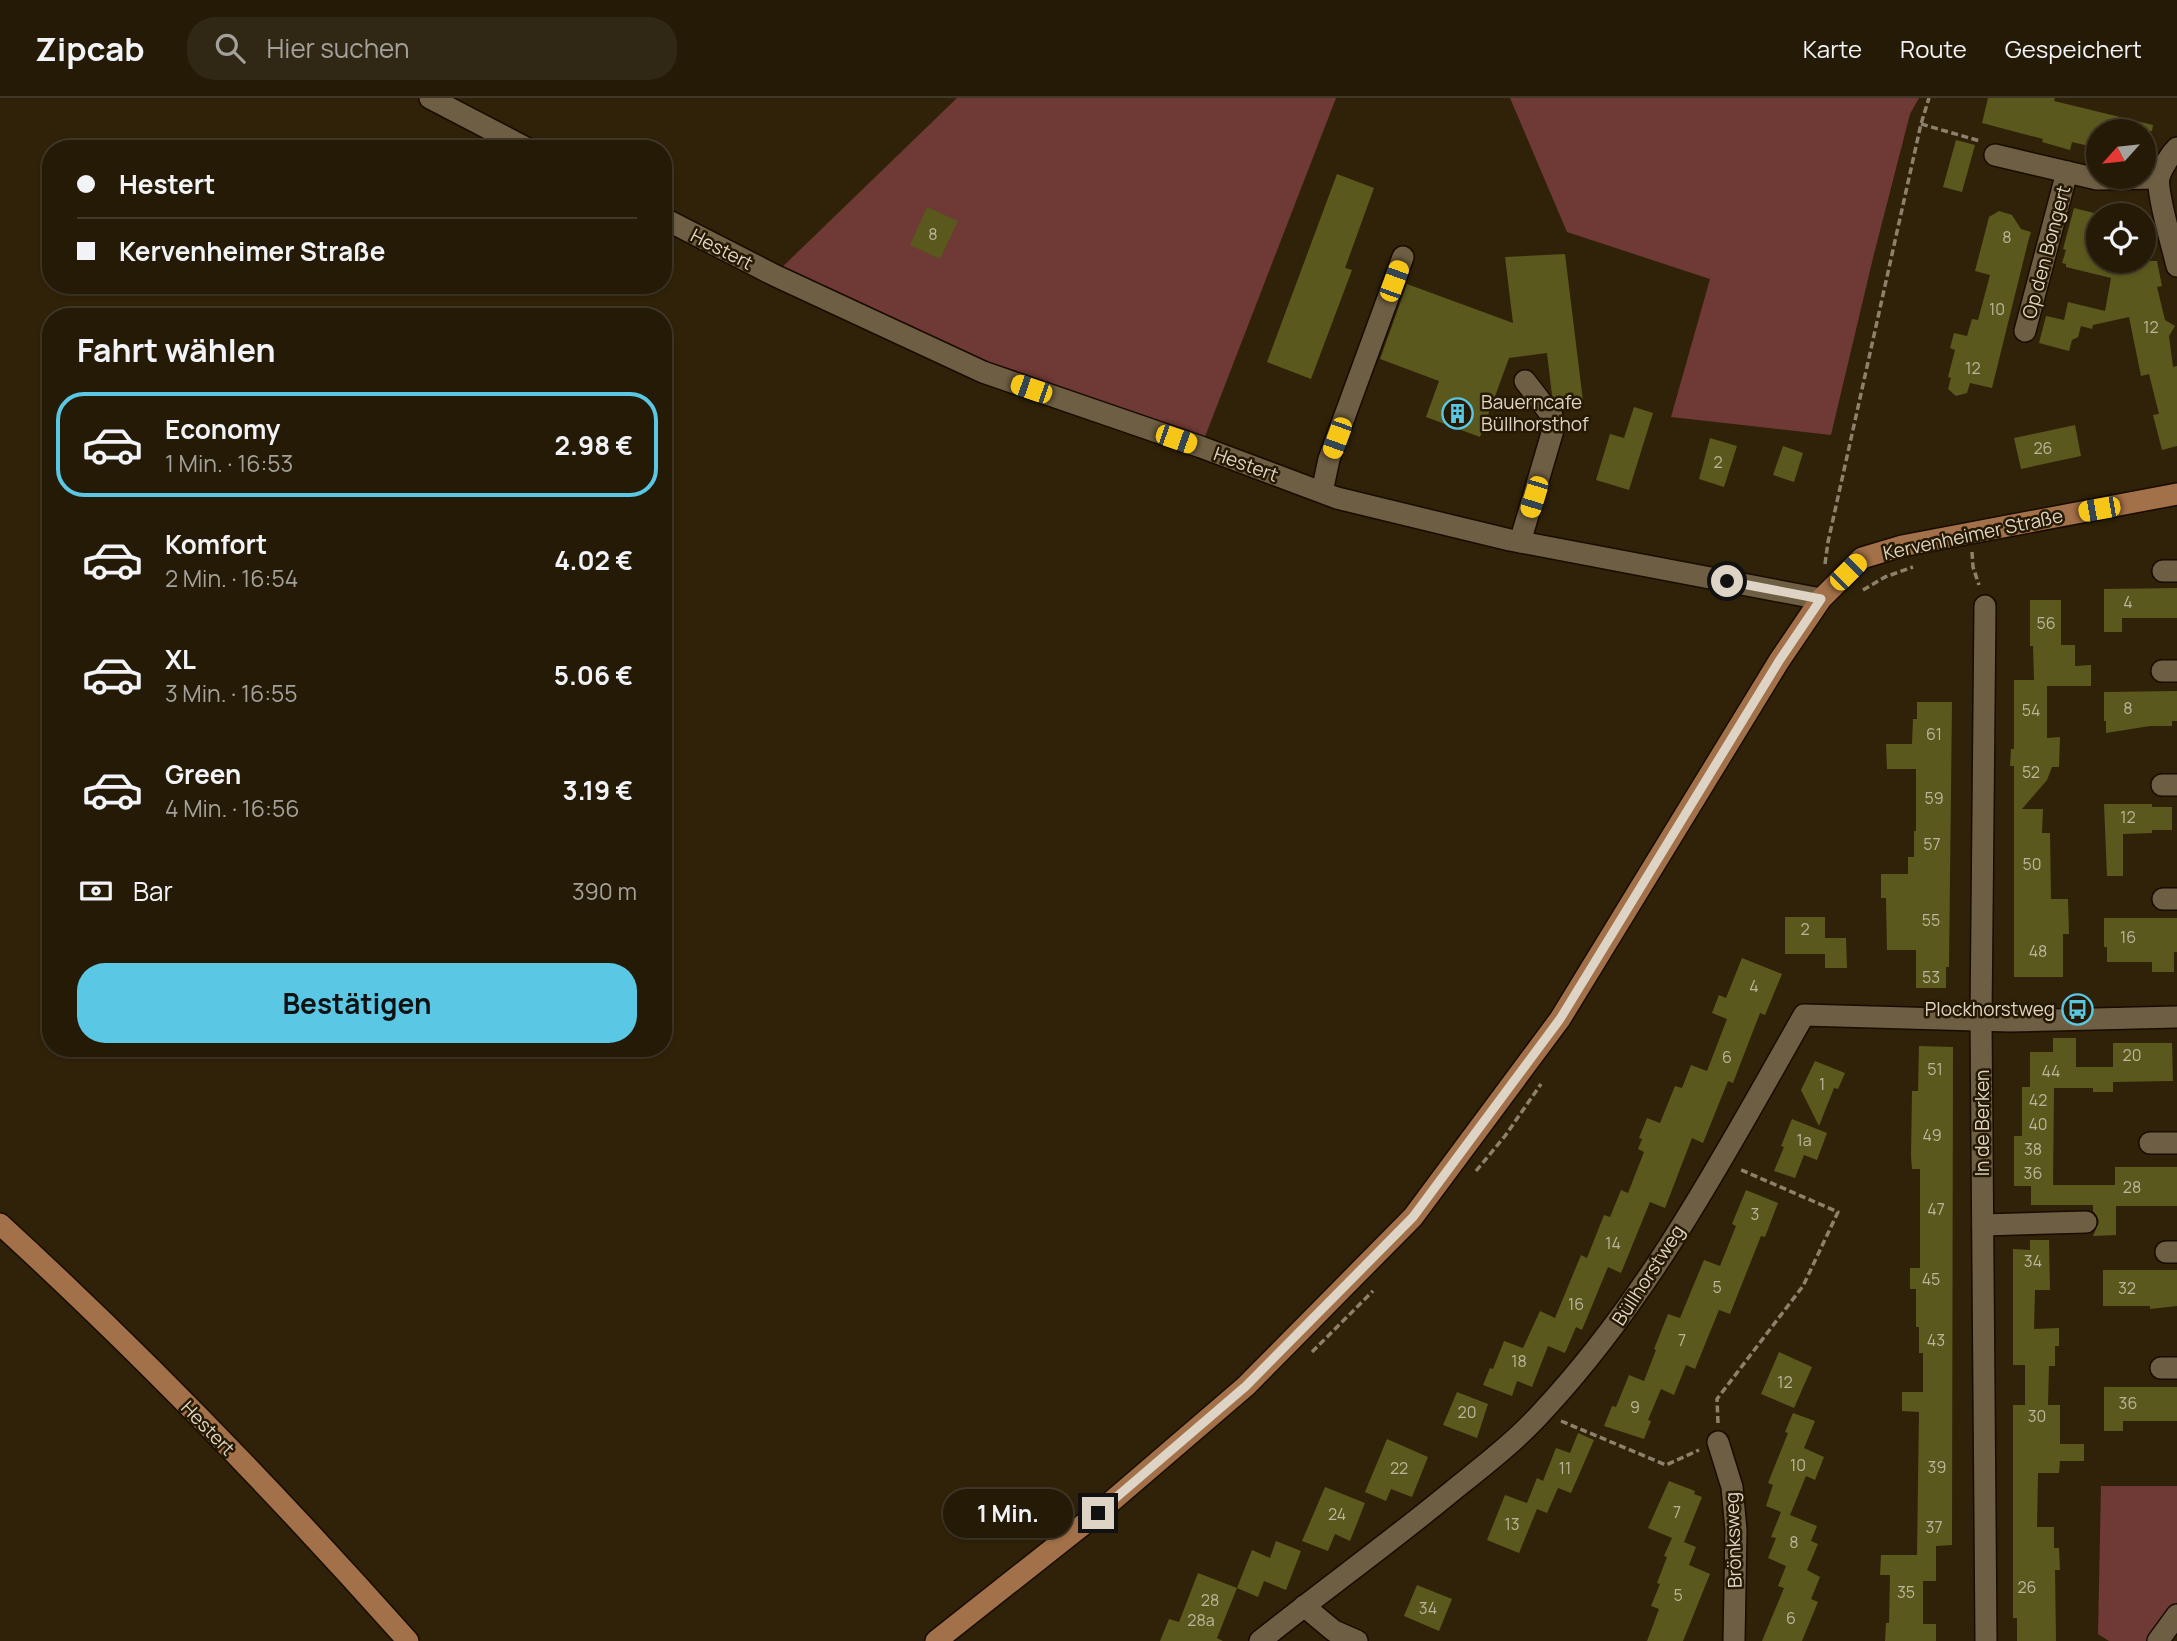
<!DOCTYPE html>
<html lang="de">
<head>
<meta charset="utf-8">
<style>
	:root { --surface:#241a06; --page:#302714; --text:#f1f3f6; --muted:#a3a19b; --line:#413828; --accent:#5ac8e5 }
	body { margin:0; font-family:Manrope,sans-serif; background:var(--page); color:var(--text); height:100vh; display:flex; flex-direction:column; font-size:26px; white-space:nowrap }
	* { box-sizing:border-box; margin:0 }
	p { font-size:23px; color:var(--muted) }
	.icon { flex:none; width:38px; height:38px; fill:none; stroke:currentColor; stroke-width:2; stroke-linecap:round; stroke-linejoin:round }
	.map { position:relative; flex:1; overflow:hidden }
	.drawer { position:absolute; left:42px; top:210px; width:630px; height:749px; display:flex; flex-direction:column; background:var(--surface); border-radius:28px; box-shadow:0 2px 5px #0004,0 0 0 2px var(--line) }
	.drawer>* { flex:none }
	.guide { position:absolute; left:42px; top:42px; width:630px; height:154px; border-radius:28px; box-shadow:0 2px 5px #0004,0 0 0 2px var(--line); display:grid; align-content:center; height:154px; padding:0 35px; background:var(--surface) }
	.needle { width:46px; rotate:243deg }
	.controls { position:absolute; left:2086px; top:21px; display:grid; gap:14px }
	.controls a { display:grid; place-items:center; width:70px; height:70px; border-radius:50%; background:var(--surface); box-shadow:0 2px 5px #0004,0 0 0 2px var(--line); font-size:35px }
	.end { position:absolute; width:32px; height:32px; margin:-16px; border:9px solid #ddd4c5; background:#111; box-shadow:0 0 0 4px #111 }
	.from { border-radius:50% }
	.bubble { position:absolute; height:49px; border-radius:24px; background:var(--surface); box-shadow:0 2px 5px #0004,0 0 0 2px var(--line); font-size:23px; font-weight:700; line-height:49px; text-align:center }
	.car { position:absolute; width:21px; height:42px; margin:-21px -10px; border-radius:9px; box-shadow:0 0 5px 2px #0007; background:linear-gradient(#f5c518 24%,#345 0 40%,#f5c518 0 76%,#345 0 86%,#f5c518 0) }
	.guide b { display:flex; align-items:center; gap:24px; height:66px; font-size:26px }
	.guide b+b { border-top:2px solid var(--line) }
	.guide i { width:18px; height:18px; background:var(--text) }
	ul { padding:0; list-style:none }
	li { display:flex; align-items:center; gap:21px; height:105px; margin:0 14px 10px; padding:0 21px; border:4px solid transparent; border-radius:28px }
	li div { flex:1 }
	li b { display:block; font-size:26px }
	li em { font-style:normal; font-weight:700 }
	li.selected { border-color:var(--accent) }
	li>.icon { width:63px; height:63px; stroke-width:1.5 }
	h2 { padding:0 35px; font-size:32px; line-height:84px }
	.pay { display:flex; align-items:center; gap:18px; height:77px; padding:0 35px; font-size:26px }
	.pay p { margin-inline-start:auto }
	.cta { display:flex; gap:14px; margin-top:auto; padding:14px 35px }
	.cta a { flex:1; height:80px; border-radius:28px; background:var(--accent); color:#111; font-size:28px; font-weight:700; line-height:80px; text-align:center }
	header { display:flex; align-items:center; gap:42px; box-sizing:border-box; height:98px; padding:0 35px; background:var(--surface); border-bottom:2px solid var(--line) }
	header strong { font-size:33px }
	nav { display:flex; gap:38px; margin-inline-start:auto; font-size:24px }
	.search { width:490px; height:63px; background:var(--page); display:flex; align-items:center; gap:18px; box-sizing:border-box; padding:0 24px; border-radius:28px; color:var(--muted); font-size:26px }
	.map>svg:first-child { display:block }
	.green { fill:#6f3935 }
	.building { fill:#5a581d }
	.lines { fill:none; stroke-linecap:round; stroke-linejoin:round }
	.minor-casing { stroke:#180b00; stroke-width:24 }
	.major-casing { stroke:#180b00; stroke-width:24 }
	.path { stroke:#8c816d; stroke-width:3.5; stroke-dasharray:7 3.5; stroke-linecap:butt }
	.minor { stroke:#6e5e43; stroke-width:21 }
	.major { stroke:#a27049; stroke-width:21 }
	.route { stroke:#ddd4c5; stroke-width:9 }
	.labels { text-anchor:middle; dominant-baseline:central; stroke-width:5; stroke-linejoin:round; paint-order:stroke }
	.number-label { font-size:16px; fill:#bcb59b }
	.street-label { font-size:19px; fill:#ddd4c5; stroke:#261901 }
	.poi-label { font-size:19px; fill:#ddd4c5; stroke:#261901; text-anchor:start }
</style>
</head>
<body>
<header>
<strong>Zipcab</strong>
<div class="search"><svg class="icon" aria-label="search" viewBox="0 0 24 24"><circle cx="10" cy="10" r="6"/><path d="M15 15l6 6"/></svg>Hier suchen</div>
<nav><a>Karte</a><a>Route</a><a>Gespeichert</a></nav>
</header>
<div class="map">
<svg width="2177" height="1543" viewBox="0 0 2177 1543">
	<rect width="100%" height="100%" fill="#302208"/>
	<g class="green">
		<path d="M957,0H1336L1201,349L983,274L774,177Z"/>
		<path d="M1510,0H1919L1910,16L1873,160L1831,337L1671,319L1710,181L1567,134Z"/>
		<path d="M2101,1388H2177V1516L2156,1543H2109L2098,1536Z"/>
	</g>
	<g class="building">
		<path d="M1988,0H2055L2054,3L2153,27L2152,33H2098V50L2072,44L2070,52L2042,44L2043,41L1982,25Z"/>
		<path d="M1956,42L1975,47L1962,94L1943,89Z"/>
		<path d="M1337,76L1374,90L1345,170L1352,172L1311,281L1267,264Z"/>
		<path d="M927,109L958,123L940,161L910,147Z"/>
		<path d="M2074,110L2098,116V163H2157L2162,188L2157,189L2165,222L2175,228L2169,238L2173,269L2177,268V348L2162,352L2153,317L2159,316L2149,276L2141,278L2129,219L2093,227L2092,231L2081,228L2078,239L2072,242L2069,253L2039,245L2046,218L2064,222L2068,204L2105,213L2111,180L2066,169V166L2062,165L2066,152L2063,151Z"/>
		<path d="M1999,113L2012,117L2021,131L2031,134L2028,144L1992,290L1970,285L1967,295L1956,298L1948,291L1951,280L1948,279L1955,252L1950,250L1954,235L1967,238L1972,221L1978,222L1990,177L1975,173L1989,119Z"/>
		<path d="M1565,156L1583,303L1558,305L1552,297L1547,255L1509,260L1480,339L1426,319L1439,283L1380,261L1407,186L1513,225L1505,159Z"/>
		<path d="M1634,309L1653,315L1629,392L1596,382L1610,336L1624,340Z"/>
		<path d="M2075,327L2081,358L2021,371L2014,340Z"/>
		<path d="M1710,340L1737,348L1724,389L1699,381Z"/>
		<path d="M1783,348L1803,355L1794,384L1773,377Z"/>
		<path d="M2177,490V520H2122V534H2104V491Z"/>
		<path d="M2030,502H2061V547H2075V568L2091,567V588H2047V640L2060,639L2059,669H2052L2047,682L2022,711H2043L2042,735H2050L2051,801H2068L2069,836H2063V879H2014V668H2010L2011,651H2014V582H2034L2033,548H2030Z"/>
		<path d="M2177,593V623H2172V628H2150L2106,635V623H2104V594Z"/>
		<path d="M1917,604H1952L1949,869H1946V890H1916V852H1887L1886,800H1881V776H1908V759H1914V733H1916V671H1887L1886,646H1912L1913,621H1917Z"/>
		<path d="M2104,706H2152V709H2172V732H2152V735L2123,736V778H2107Z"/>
		<path d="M1785,819H1825V840H1846L1847,870H1825V856H1785Z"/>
		<path d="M2104,820H2177V854H2174V874H2152V864H2107V849H2104Z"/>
		<path d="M1742,860L1782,876L1765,917L1760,915L1733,985L1728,983L1703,1045L1692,1040L1665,1110L1650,1104L1621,1175L1608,1169L1582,1232L1576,1229L1565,1255L1548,1248L1532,1289L1517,1283L1512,1298L1483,1287L1490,1270L1493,1271L1504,1243L1523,1250L1540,1213L1555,1220L1581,1157L1587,1160L1604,1117L1610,1119L1621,1092L1628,1095L1644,1054L1638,1051L1642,1041L1639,1040L1647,1020L1660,1025L1675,988L1682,990L1691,967L1707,973L1727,921L1712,915L1719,897L1726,900Z"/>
		<path d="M2053,940H2076V969H2113V945H2172L2173,983L2113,984V994H2093V990H2054L2053,1087H2115V1069H2177V1108H2116V1137L2093,1138L2099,1124L2097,1118L2093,1113V1107H2031V1088H2014V1038H2022V989H2030V954H2053Z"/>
		<path d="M1919,948L1953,949L1952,1447L1936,1448V1483H1923V1526H1936V1543H1885L1886,1525H1889L1890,1477H1880L1881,1457H1917L1919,1314L1902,1313V1294H1923V1255H1919V1229H1916V1191H1910V1170H1920V1071H1912L1911,1058L1912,993H1918Z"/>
		<path d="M1815,963L1845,975L1838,991L1834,990L1819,1028L1801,992Z"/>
		<path d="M1792,1021L1827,1035L1817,1062L1804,1057L1795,1080L1774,1073L1784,1049L1781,1048Z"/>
		<path d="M1746,1092L1778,1105L1765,1139L1761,1138L1730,1216L1719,1212L1695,1271L1686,1267L1674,1297L1661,1291L1648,1322L1651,1323L1644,1341L1604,1328L1612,1308L1616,1309L1629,1277L1644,1283L1656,1252L1654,1251L1668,1216L1680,1220L1704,1162L1720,1168L1736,1128L1732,1126Z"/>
		<path d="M2030,1142H2049L2050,1192H2035L2034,1231L2059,1230V1248H2055V1268H2049L2048,1307H2060V1346H2084V1363H2060L2059,1375H2038L2037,1429H2054V1450H2059L2060,1472H2055L2056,1543H2017V1520H2013V1307H2025V1267H2013V1151L2030,1152Z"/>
		<path d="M2103,1172H2177V1208L2150,1211V1208H2103Z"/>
		<path d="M1779,1254L1812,1269L1794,1310L1761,1296Z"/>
		<path d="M2104,1289H2177V1323H2123V1333H2104Z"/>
		<path d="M1457,1294L1488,1306L1477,1340L1443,1327Z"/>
		<path d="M1793,1315L1815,1323L1804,1350L1824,1359L1815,1382L1806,1378L1790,1417L1817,1428L1811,1443L1818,1446L1807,1472L1820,1479L1811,1501L1818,1504L1802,1543H1762L1784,1490L1778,1488L1786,1468L1768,1460L1776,1440L1771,1439L1781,1414L1766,1408L1773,1387L1768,1385L1788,1335L1785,1334Z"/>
		<path d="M1578,1335L1594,1342L1571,1395L1558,1390L1547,1415L1537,1411L1519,1455L1487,1442L1505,1397L1527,1405L1537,1380L1543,1383L1556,1350L1570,1355Z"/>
		<path d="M1387,1341L1428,1359L1412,1399L1391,1391L1386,1403L1365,1394Z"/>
		<path d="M1669,1383L1695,1393L1694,1396L1702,1399L1684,1444L1696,1449L1689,1467L1710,1476L1683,1543H1647L1659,1511L1651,1508L1660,1486L1657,1485L1667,1459L1664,1458L1672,1440L1648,1430Z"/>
		<path d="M1325,1389L1365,1405L1350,1443L1335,1436L1328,1453L1302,1443Z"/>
		<path d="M1276,1443L1301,1453L1286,1492L1264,1483L1258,1499L1237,1490L1217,1540L1223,1543H1160L1169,1521L1179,1524L1198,1475L1237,1490L1252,1452L1270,1460Z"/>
		<path d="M1417,1487L1452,1501L1439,1533L1404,1518Z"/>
	</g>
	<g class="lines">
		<defs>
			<g id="minor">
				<path d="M430,0L528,51"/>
				<path d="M2177,50C2170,57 2162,70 2159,79C2156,93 2173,151 2177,168"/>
				<path d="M1995,57L2097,81L2159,80"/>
				<path d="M663,120L774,177L983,274L1201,349L1337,400L1510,442L1821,501"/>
				<path d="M2025,233L2067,74"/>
				<path d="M1322,394L1329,361L1403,159"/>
				<path d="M1520,444L1553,332L1552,318L1525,283"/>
				<path d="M2163,473H2177"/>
				<path d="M1985,508L1981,921L1986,1543"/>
				<path d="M2162,573H2177"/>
				<path d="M2162,687H2177"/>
				<path d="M2163,801H2177"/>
				<path d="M2150,1045H2177"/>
				<path d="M1983,1127L2086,1124"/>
				<path d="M2166,1154H2177"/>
				<path d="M2161,1270H2177"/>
				<path d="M1718,1344L1732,1389L1736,1432L1734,1543"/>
				<path d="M1304,1508L1334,1533L1357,1543"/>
				<path d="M1260,1543C1325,1491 1392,1443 1456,1390C1486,1366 1517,1342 1543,1313C1651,1197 1726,1054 1804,917L2010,923L2177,919"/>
				<path d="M2158,1543L2177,1517"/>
			</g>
			<g id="major">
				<path d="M0,1126C143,1257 279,1398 408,1543"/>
				<path d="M936,1543L1098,1415L1246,1288L1413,1119L1560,921L1779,563L1821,501L1862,460L1902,448L2177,396"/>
			</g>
		</defs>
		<use href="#minor" class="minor-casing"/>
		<use href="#major" class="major-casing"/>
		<g class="path">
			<path d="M1921,26L1980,43"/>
			<path d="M1972,454L1973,469L1979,487"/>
			<path d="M1825,466L1828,444L1921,26L1929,0"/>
			<path d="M1863,492L1885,479L1913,469"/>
			<path d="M1476,1073L1505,1038L1541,986"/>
			<path d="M1312,1254L1373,1193"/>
			<path d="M1561,1323L1666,1367L1699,1352"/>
			<path d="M1718,1325L1717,1301L1803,1188L1838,1114L1739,1071"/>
		</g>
		<use href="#minor" class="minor"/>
		<use href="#major" class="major"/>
	</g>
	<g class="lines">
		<path class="route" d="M1098,1415L1246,1288L1413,1119L1560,921L1779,563L1821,501L1727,483"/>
	</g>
	<defs>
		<symbol id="building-ring" viewBox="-11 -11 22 22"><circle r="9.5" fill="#261901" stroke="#5ac8e5" stroke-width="1.5"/><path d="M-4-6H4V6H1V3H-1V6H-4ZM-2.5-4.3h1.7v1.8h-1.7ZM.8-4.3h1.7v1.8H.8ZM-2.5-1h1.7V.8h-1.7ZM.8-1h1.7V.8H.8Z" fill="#5ac8e5"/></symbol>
		<symbol id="bus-ring" viewBox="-11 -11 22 22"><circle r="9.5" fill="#261901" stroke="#5ac8e5" stroke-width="1.5"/><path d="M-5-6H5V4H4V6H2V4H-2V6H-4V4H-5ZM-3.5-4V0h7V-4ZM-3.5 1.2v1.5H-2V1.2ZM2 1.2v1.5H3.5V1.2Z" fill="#5ac8e5"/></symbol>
	</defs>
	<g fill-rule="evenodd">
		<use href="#building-ring" x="1440" y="298" width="35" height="35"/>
		<use href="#bus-ring" x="2060" y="894" width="35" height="35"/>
	</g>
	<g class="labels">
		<g class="number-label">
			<text x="933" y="136">8</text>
			<text x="2007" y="139">8</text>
			<text x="1997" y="211">10</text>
			<text x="2151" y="229">12</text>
			<text x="1973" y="270">12</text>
			<text x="2043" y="350">26</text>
			<text x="1718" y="364">2</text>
			<text x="2128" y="504">4</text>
			<text x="2046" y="525">56</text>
			<text x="2128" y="610">8</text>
			<text x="2031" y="612">54</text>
			<text x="1934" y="636">61</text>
			<text x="2031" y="674">52</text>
			<text x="1934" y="700">59</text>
			<text x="2128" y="719">12</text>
			<text x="1932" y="746">57</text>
			<text x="2032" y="766">50</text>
			<text x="1931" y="822">55</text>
			<text x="1805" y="831">2</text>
			<text x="2128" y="839">16</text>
			<text x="2038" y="853">48</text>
			<text x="1931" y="879">53</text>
			<text x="1754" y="888">4</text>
			<text x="2132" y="957">20</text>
			<text x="1727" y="959">6</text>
			<text x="1935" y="971">51</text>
			<text x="2051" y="973">44</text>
			<text x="1822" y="986">1</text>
			<text x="2038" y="1002">42</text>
			<text x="2038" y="1026">40</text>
			<text x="1932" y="1037">49</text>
			<text x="1804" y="1042">1a</text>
			<text x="2033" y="1051">38</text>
			<text x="2033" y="1075">36</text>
			<text x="2132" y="1089">28</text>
			<text x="1936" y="1111">47</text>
			<text x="1755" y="1116">3</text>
			<text x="1613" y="1145">14</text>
			<text x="2033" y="1163">34</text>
			<text x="1931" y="1181">45</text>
			<text x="1717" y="1189">5</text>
			<text x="2127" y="1190">32</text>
			<text x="1576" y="1206">16</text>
			<text x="1682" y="1242">7</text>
			<text x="1936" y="1242">43</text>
			<text x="1519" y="1263">18</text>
			<text x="1785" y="1284">12</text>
			<text x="2128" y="1305">36</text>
			<text x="1635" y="1309">9</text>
			<text x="1467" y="1314">20</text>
			<text x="2037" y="1318">30</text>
			<text x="1798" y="1367">10</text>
			<text x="1937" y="1369">39</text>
			<text x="1399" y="1370">22</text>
			<text x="1565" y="1370">11</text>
			<text x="1677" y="1414">7</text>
			<text x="1337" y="1416">24</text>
			<text x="1512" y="1426">13</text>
			<text x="1934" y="1429">37</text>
			<text x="1794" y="1444">8</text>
			<text x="2027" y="1489">26</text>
			<text x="1906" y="1494">35</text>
			<text x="1678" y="1497">5</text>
			<text x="1210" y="1502">28</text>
			<text x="1428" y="1510">34</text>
			<text x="1791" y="1520">6</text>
			<text x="1201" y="1522">28a</text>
		</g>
		<g class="street-label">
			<text transform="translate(722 151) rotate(27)">Hestert</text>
			<text transform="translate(2046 154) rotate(-75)">Op den Bongert</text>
			<text transform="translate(1246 366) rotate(20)">Hestert</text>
			<text transform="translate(1973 436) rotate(-12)">Kervenheimer Straße</text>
			<text transform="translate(1982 1025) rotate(-90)">In de Berken</text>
			<text transform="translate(1648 1177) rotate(-57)">Büllhorstweg</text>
			<text transform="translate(208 1330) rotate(46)">Hestert</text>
			<text transform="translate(1733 1442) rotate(-92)">Brönksweg</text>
		</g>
		<g class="poi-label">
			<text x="1481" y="304">Bauerncafe<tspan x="1481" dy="22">Büllhorsthof</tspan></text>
			<text x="2055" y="911" text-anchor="end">Plockhorstweg</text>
		</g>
	</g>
</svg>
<div class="controls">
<a><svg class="needle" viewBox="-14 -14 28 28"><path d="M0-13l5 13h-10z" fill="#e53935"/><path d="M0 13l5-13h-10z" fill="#a3a19b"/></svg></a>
<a><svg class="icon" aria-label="locate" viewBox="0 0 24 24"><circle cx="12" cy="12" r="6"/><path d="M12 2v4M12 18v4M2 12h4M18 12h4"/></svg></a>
</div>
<i class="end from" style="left:1727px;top:483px"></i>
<i class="end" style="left:1098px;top:1415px"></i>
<div class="bubble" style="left:943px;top:1391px;width:130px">1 Min.</div>
<i class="car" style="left:1394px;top:183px;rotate:20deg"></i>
<i class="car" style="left:1031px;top:291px;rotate:289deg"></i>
<i class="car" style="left:1337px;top:340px;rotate:200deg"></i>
<i class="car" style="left:1176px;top:341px;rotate:109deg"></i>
<i class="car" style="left:1534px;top:399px;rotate:197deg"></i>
<i class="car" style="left:2099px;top:411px;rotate:260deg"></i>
<i class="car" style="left:1848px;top:474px;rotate:45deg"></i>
<div class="guide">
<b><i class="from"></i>Hestert</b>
<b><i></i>Kervenheimer Straße</b>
</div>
<section class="drawer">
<h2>Fahrt wählen</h2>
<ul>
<li class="selected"><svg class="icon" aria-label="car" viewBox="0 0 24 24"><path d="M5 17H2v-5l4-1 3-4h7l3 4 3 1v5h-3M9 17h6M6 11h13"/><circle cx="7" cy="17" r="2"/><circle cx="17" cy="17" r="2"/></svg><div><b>Economy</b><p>1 Min. · 16:53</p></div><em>2.98 €</em></li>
<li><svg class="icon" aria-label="car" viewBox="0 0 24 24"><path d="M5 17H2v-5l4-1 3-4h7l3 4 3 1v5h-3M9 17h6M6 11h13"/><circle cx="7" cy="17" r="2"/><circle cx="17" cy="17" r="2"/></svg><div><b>Komfort</b><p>2 Min. · 16:54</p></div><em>4.02 €</em></li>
<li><svg class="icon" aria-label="car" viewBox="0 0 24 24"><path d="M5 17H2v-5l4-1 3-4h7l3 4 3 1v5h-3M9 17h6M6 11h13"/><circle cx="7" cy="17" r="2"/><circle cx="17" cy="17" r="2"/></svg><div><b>XL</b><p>3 Min. · 16:55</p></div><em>5.06 €</em></li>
<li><svg class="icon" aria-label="car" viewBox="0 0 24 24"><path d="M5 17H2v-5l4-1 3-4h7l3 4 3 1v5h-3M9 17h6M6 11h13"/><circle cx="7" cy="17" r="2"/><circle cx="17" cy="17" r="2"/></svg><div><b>Green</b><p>4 Min. · 16:56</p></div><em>3.19 €</em></li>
</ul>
<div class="pay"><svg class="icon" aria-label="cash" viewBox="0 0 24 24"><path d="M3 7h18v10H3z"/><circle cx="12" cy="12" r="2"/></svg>Bar<p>390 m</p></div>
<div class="cta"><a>Bestätigen</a></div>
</section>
</div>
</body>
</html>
